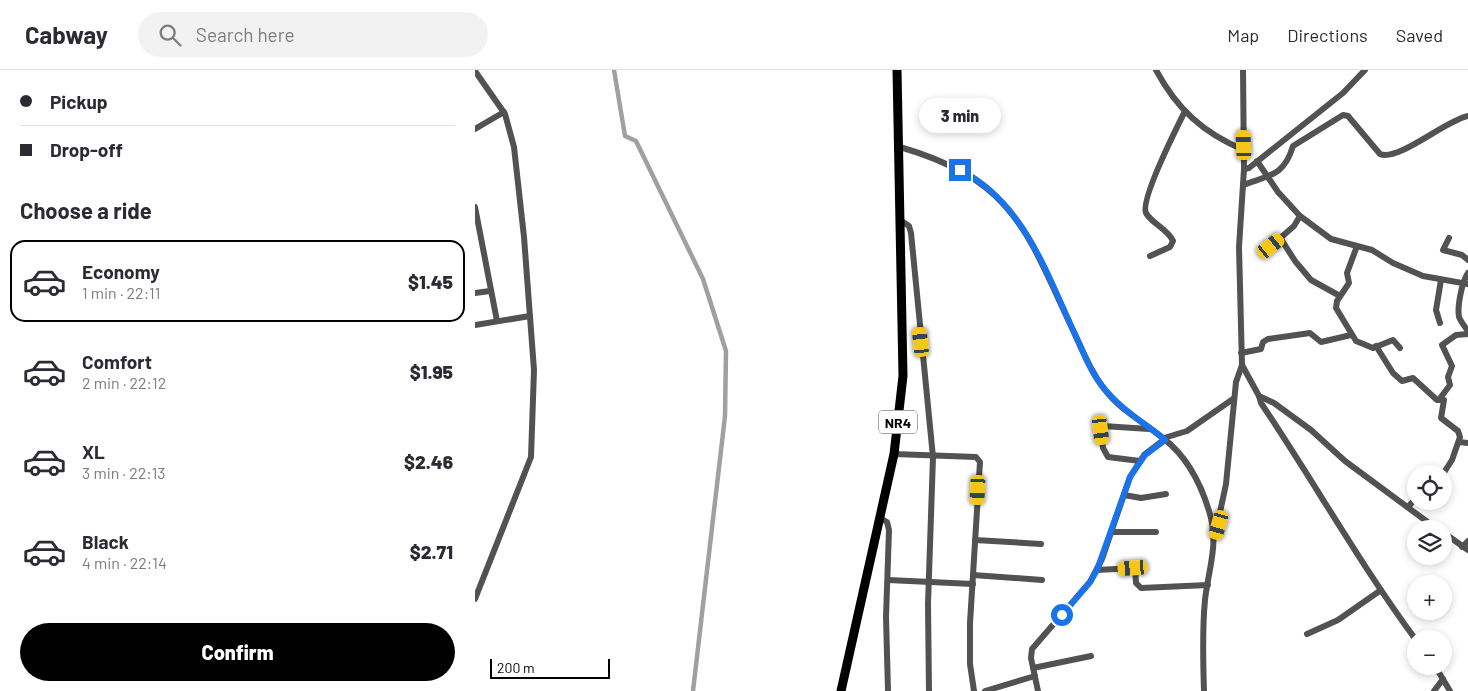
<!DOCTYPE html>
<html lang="en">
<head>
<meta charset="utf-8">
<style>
	:root { --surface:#fff; --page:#f2f2f3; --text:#2b2b33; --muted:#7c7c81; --line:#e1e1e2; --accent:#000 }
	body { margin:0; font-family:Barlow,sans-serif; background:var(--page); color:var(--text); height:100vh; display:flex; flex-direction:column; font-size:19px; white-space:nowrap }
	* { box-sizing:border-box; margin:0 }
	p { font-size:16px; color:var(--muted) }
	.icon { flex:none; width:28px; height:28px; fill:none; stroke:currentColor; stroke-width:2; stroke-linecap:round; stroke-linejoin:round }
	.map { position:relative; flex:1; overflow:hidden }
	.details { display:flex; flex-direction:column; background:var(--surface); width:475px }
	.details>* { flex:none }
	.guide { display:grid; align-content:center; height:110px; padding:0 20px; background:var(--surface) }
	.buttons { position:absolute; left:932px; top:395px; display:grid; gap:10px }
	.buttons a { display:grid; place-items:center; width:45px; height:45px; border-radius:50%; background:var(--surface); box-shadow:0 2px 8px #0003; font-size:25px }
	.scale { position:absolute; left:15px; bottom:12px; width:120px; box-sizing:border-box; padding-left:5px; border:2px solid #000; border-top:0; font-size:14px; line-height:18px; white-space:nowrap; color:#000; -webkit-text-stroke:4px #fff; paint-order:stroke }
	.end { position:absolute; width:22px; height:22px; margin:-11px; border:6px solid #1a73e8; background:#fff; box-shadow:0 0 0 2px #fff }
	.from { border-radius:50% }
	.bubble { position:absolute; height:35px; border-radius:18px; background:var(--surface); box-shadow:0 2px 8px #0003; font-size:16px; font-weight:800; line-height:35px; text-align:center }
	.car { position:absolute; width:15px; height:30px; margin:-15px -8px; border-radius:6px; box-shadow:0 0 4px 1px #0007; background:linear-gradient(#f5c518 24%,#345 0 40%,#f5c518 0 76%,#345 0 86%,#f5c518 0) }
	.guide b { display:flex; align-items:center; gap:18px; height:48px; font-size:19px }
	.guide b+b { border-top:1px solid var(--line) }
	.guide i { width:12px; height:12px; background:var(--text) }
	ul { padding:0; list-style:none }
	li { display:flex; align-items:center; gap:15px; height:82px; margin:0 10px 8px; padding:0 10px; border:2px solid transparent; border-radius:15px }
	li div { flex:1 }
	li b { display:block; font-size:19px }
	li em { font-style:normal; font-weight:800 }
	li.on { border-color:var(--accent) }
	li>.icon { width:45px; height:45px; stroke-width:1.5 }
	h2 { padding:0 20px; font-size:22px; line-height:60px }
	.action { display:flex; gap:10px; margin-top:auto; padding:10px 20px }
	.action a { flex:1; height:58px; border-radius:30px; background:var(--accent); color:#fff; font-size:20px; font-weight:800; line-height:58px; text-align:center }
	header { display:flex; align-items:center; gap:30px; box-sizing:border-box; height:70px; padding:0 25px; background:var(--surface); border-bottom:1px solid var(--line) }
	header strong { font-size:24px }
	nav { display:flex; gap:28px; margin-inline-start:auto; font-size:18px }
	.search { width:350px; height:45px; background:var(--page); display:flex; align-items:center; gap:12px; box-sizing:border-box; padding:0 18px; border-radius:28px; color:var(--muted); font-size:19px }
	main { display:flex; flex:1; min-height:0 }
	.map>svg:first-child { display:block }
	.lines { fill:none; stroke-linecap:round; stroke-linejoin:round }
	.canal { stroke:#a0a0a0; stroke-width:4.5 }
	.minor { stroke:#525252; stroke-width:6 }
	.highway { stroke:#000; stroke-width:9 }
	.route { stroke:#1a73e8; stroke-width:6 }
	.labels { text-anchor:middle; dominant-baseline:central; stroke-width:4; stroke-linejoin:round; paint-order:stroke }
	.shield { fill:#fff; stroke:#4c4c4c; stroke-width:1 }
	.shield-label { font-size:14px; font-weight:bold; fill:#000 }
</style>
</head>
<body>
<header>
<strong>Cabway</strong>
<div class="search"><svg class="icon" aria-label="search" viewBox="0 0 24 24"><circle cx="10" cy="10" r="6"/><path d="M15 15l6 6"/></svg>Search here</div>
<nav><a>Map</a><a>Directions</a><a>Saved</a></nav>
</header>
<main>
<section class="details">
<div class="guide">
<b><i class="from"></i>Pickup</b>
<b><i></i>Drop-off</b>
</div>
<h2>Choose a ride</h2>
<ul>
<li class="on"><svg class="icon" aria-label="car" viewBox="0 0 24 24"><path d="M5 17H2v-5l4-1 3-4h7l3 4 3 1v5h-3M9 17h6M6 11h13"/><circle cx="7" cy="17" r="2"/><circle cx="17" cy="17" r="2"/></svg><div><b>Economy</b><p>1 min · 22:11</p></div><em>$1.45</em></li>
<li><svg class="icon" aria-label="car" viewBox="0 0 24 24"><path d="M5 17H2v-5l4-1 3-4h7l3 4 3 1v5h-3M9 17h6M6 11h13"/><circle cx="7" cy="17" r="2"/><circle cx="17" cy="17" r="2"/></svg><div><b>Comfort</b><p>2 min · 22:12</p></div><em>$1.95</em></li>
<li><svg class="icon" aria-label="car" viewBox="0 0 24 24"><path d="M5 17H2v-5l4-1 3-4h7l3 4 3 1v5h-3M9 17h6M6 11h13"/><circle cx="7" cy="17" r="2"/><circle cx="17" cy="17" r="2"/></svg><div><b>XL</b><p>3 min · 22:13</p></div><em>$2.46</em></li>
<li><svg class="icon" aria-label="car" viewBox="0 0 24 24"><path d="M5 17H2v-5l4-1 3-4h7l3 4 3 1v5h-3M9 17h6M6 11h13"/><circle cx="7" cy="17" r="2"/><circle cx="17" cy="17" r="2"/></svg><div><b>Black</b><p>4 min · 22:14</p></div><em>$2.71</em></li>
</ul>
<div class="action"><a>Confirm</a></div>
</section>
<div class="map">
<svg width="993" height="621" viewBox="0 0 993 621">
	<rect width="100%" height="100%" fill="#fff"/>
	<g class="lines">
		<path class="canal" d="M139,0L150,66L161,71L228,209L251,281L250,346L218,621"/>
		<g class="minor">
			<path d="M681,0C702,39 728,63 769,80"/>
			<path d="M768,0L769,99L764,177L767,295L784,326L799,333L836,360L870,391L962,459"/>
			<path d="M0,1L30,44L39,77L49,167L59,300L56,387L0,529"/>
			<path d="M0,59L29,42"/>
			<path d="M425,77C540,111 551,161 598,260C608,281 616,302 630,320C646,341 669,352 688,368C714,388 728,418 736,448C743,476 733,502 730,530C727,560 728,591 729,621"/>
			<path d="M782,91L803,122L825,146L856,169L897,180L918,193L948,206L993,214"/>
			<path d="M769,99L774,98L868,23L890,0"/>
			<path d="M768,115C795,105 809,106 818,76L868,45L873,46L905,84C923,92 971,50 993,46"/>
			<path d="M0,137L22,251"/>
			<path d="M425,150L434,156L436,163L458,387L453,534L454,621"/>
			<path d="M974,168L968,180L987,185L993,190"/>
			<path d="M806,169L820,191L836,210L865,226"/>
			<path d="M882,176L872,203L874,213L862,231L861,238L881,271L898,278L918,270L925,278"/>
			<path d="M787,184L819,156L825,146"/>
			<path d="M675,186L695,177L698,171C693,159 677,154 671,143C665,130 702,57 710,41"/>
			<path d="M993,203C987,212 982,236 984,247C986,252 990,257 993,261"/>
			<path d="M0,223L15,221"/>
			<path d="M965,253L961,240L966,210"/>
			<path d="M0,255L55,246"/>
			<path d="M901,276L918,303L927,311L938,308L962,330H969L966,348L983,361L985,367L977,390L968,404"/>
			<path d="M766,283L786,279L788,272L793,269L835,263L846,272L876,265"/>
			<path d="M784,326L786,333C839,412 885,494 941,570"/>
			<path d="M967,329L966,327L975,315L973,307L977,296L967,275L981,265L993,264"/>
			<path d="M689,368L712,361L758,329"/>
			<path d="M984,372L993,373"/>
			<path d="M419,384L501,387L505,392L495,553V594L499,621"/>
			<path d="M665,391L633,387L628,378L626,358L628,356L674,359"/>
			<path d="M649,425L666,428L691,424"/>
			<path d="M933,437L941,428"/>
			<path d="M405,448L412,452L414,460L411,547L413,621"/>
			<path d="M636,462H681"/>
			<path d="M969,463L993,480"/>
			<path d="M740,466L751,414L761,312L767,295"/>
			<path d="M500,470L566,474"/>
			<path d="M987,477L993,471"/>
			<path d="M622,500L660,498L661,513L666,518L733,515"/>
			<path d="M498,505L567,510"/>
			<path d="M413,510L498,514"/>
			<path d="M832,564L863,550L906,520"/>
			<path d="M960,596L975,621"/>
			<path d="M558,598L616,586"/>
			<path d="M510,621L560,606"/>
			<path d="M563,621L556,588L557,579L615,512L627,489L655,407L669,385L690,369"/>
			<path d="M959,621L968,609"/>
		</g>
		<path class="highway" d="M366,621L419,384L428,306L422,0"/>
	</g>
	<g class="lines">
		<path class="route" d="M485,100C550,133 573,207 602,269C608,282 614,297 622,309C640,336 666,350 690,370L670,385L655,407L622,500L615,512L587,545"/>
	</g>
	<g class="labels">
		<rect class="shield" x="404" y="340.5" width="38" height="23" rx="4"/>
		<g class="shield-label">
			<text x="423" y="352">NR4</text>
		</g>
	</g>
</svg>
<div class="buttons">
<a><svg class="icon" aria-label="locate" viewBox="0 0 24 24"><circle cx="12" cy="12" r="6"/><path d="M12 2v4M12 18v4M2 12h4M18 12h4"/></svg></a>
<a><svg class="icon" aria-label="layers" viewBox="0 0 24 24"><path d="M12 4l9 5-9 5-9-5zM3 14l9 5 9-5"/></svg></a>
<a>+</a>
<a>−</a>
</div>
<div class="scale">200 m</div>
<i class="end from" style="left:587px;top:545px"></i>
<i class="end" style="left:485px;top:100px"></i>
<div class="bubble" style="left:444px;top:28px;width:82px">3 min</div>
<i class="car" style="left:769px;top:75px;rotate:358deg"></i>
<i class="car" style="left:796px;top:176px;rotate:51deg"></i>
<i class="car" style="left:446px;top:272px;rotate:354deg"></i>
<i class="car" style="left:626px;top:360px;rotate:173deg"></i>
<i class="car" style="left:503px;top:420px;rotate:183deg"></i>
<i class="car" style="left:744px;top:455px;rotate:196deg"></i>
<i class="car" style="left:658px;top:498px;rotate:266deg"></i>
</div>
</main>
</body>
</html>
